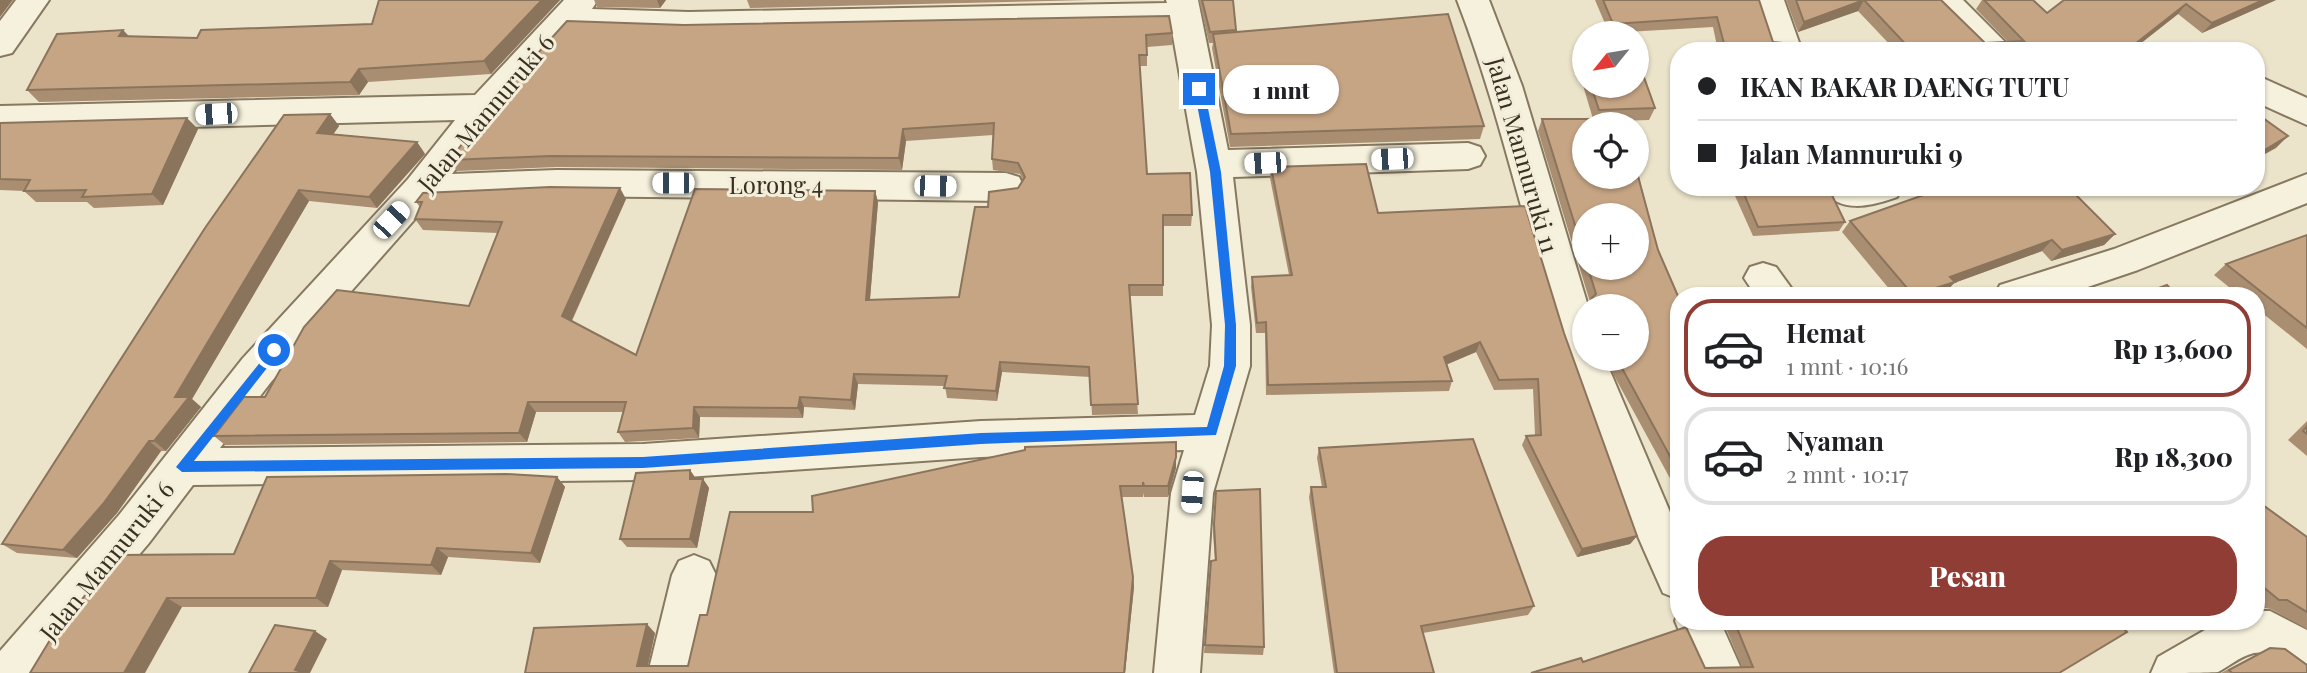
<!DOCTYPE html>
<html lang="id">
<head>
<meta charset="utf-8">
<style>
	:root { --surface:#fff; --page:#f6f6f6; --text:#202124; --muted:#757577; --line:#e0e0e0; --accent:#903d36 }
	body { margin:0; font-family:"Playfair Display",serif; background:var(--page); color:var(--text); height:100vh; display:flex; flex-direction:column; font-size:26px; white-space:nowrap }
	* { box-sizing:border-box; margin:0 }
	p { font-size:23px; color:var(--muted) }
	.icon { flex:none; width:38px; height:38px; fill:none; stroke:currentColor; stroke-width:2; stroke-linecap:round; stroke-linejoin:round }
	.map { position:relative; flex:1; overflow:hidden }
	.side { position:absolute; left:1670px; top:287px; width:595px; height:343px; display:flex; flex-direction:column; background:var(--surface); border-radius:28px; box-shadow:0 2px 5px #0004 }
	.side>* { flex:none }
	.hud { position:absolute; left:1670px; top:42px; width:595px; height:154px; border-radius:28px; box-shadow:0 2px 5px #0004; display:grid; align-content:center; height:154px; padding:0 28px; background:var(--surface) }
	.needle { width:46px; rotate:240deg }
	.fabs { position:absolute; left:1572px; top:21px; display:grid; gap:14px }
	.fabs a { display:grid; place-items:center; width:77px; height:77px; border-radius:50%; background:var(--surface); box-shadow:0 2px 5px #0004; font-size:35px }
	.end { position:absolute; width:32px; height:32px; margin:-16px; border:9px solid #1a73e8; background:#fff; box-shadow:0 0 0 4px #fff }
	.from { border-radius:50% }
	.bubble { position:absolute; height:49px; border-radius:24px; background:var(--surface); box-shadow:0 2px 5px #0004; font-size:23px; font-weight:800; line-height:49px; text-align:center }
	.car { position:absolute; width:21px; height:42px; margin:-21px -10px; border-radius:9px; box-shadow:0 0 5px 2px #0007; background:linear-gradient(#fff 24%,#345 0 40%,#fff 0 76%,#345 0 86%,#fff 0) }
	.hud b { display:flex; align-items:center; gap:24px; height:66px; font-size:26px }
	.hud b+b { border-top:2px solid var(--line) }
	.hud i { width:18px; height:18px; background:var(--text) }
	ul { padding:12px 0 0; list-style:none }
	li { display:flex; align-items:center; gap:21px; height:98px; margin:0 14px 10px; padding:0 14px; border:4px solid var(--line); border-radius:28px }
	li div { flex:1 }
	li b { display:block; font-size:26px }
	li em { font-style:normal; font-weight:800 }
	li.current { border-color:var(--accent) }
	li>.icon { width:63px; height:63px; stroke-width:1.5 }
	.primary-button { display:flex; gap:14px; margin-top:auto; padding:14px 28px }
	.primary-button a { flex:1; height:80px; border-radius:28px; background:var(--accent); color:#fff; font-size:28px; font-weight:800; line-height:80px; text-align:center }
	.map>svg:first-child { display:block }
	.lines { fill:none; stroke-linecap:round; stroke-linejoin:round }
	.minor-casing { stroke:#877860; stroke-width:4 }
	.minor { fill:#f6f1dd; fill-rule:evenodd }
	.wall { fill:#aa8e72; fill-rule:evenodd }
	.shaded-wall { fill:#8b745c }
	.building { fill:#c6a584; stroke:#8b745c; stroke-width:2 }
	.route { fill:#1a73e8 }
	.labels { text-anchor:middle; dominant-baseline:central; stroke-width:6; stroke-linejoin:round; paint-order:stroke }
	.street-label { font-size:24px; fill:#392f22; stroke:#f3eeda }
</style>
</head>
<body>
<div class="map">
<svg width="2307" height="673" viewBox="0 0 2307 673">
	<rect width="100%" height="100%" fill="#ebe4cb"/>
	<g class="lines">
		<defs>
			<g id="minor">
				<path d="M16,0H49L12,53L0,56V21Z"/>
				<path d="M564,0H598L592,9L689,12L1167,3L1166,0H1198L1228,150L1468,143L1480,147L1485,156L1480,165L1468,169L1233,177L1250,325V366L1213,493L1200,673H1154L1171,493L1184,450L981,457L643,480L193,485L149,543L39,673H0V651L119,515L243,358L408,179L455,120L0,132V106L475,95ZM1171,25L1197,172L1212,325L1210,366L1195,415L981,421L643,444L220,448L271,382L430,202L557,196L1006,201L1019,197L1024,187L1019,177L1006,173L557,170L452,174L502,108L572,30L689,34Z"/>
				<path d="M1457,0H1489L1522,86L1588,306H1584V359H1605L1678,531V599L1663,593C1621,499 1580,404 1550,306C1518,204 1496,100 1457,0Z"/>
				<path d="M1752,0H1784L1802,51H1770Z"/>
				<path d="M1928,0H1963L2014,51H1978Z"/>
				<path d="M2256,75L2307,98V125L2256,102Z"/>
				<path d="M2307,174V203L2138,270L2061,296H1994L2000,285L2114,249Z"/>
				<path d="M1822,187H1902L1897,197C1872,206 1838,215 1822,187Z"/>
				<path d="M1763,263L1776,267L1797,296H1756L1744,278L1750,267Z"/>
				<path d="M694,555L709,561L716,575L694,673H648L672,575L679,561Z"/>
				<path d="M2256,611H2270L2307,630V673C2277,673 2283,656 2264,653C2247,650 2232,665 2218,672C2204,673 2168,673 2151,673L2158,657L2205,630L2225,621H2256Z"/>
				<path d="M1678,613V621H1720L1743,673H1697L1675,621Z"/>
			</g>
		</defs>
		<use href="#minor" class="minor-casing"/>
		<use href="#minor" class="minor"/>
	</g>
	<g class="wall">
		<path d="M379,0H560L491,74L368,82L359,95L39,102L27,90L123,30L129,36L197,38L372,24Z"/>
		<path d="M594,0H666L660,8L597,7Z"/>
		<path d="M747,0H1090L750,8Z"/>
		<path d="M1199,0H1233L1236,32L1484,126L1480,139L1230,147L1212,48L1213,43H1209Z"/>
		<path d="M1595,0H1759L1773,42L1785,51H1718L1713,27L1609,33Z"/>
		<path d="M1786,0H1941L1985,43L2008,42L1976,9L1982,0H2033L2047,13L2064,0H2276L2202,33L2178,14L2131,51H1896L1858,11L1798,32Z"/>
		<path d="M684,25L1172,33V45L1147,47V66H1139L1147,174L1192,215L1191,226H1163V296H1130L1138,414L1092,415L1090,377L1002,372L997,401L947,398L945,386L858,384L855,410L804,407L803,418L700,417L699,438L625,442L618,432L623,412H536L527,442L225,445L214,436L265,397L469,306L498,233L423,230L415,219L420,207L416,202L626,199L572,321L636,355L875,191L878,202L870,300L959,297L988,207L1018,188L1023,181L1020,174L993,170L992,159L993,135L906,141L902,170L557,167L457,171L450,160Z"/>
		<path d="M1584,77V86H1636L1655,108L1649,120L1619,121L1636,177V148L1642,158L1637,169L1658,250L1678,296V493L1605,359H1636V306H1588L1590,302L1538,131L1542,119H1593L1582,82ZM1584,215L1636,268H1584Z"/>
		<path d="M330,114L339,126L333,134L417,142L425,154L377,208L309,201L192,399L201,407L166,451H161L117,513L77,558L17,553L2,544Z"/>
		<path d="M0,123L198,129L163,205L94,208L87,202H36L24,191L0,190Z"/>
		<path d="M1271,167L1378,213L1564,333L1637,536L1630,544L1577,557L1522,445L1526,436L1535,435L1533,389L1494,390L1476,352L1446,365L1452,381L1449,391L1266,395L1265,333H1256L1251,287L1252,277L1289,275L1270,178Z"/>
		<path d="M1731,187H1828L1845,222L1839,231L1753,236Z"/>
		<path d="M2073,192L2115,234L2104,245L2051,261L2042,251L1954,283L1946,292L1935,296H1895L1842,232L1850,221Z"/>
		<path d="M2307,235V349L2256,308V296H2240L2214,275L2226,264Z"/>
		<path d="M2307,421V456L2288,440Z"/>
		<path d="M1319,448L1534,606L1528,615L1423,633L1434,673H1334L1309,497L1311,487H1322L1317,458Z"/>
		<path d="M1176,457V468L1168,497H1144L1143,493V497H1121L1133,577L1134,587L1125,673H525L655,633L648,666H688L707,615L813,512Z"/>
		<path d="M690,470L696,479H703L709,488L697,548L627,547L620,539Z"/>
		<path d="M557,477L565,487L540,563L448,557L441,575L342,570L328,607H182L30,673L234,554Z"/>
		<path d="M1216,491L1264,647L1263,655L1204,653L1211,561H1215L1213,533Z"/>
		<path d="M2256,500L2307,537V629L2271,609L2264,608L2256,602Z"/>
		<path d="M1723,621H2117L2059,673H1531L1583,662L1705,668L1742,667Z"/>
		<path d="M2270,648L2306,665L2307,673H2221Z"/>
	</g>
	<g class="shaded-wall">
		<path d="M0,0H13L0,17Z"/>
		<path d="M542,0H560L491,74L484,61Z"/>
		<path d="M657,0H666L660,8Z"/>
		<path d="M1864,0L1858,11L1798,32L1804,22Z"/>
		<path d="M2263,0H2276L2202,33L2212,23Z"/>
		<path d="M2186,4L2178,14L2131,51H2126Z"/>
		<path d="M123,30L134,43L119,36Z"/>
		<path d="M359,69L368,82L359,95L350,82Z"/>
		<path d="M330,114L339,126L326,145L317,133Z"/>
		<path d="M187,118L198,129L163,205L152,194Z"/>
		<path d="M903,129L906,141L902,170L899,158Z"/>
		<path d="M2288,136L2276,148L2256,159V155Z"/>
		<path d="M417,142L425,154L377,208L369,197Z"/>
		<path d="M620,188L626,199L569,326L562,316Z"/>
		<path d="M299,190L309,201L192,399L201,407L166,451L154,441L175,397Z"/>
		<path d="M875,191L878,202L869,310L866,300Z"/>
		<path d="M2115,234L2104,245L2051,261L2062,250Z"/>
		<path d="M2052,240L2042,251L1954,283L1946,292L1935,296H1912L1943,286L1950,277Z"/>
		<path d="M1480,342L1476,352L1440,367L1444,357Z"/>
		<path d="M1000,362L1002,372L997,401L996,391Z"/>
		<path d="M854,374L858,384L855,410L851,400Z"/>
		<path d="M800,397L804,407L803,418L798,408Z"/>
		<path d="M528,402L536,412L527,442L519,433Z"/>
		<path d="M694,407L700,417L699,438L693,428Z"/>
		<path d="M149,441L161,451L117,513L77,558L63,550Z"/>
		<path d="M1176,457V468L1168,497V486Z"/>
		<path d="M690,470L696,479H690Z"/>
		<path d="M557,477L565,487L540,563L531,553Z"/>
		<path d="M703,479L709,488L697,548L690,539Z"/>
		<path d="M1637,536L1630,544L1577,557L1582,549Z"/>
		<path d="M437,548L448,557L441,575L431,565Z"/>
		<path d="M330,561L342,570L328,607L316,598Z"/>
		<path d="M1133,577L1134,587L1125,673H1124Z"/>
		<path d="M167,598L182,607L145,673H124Z"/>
		<path d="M647,624L655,633L646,673L637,666Z"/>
		<path d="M315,631L327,639L310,673H300L295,670Z"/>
	</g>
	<g class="building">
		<path d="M379,0H542L484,61L359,69L350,82L27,90L57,34L123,30L119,36L197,38L201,30L372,24Z"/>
		<path d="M1202,0H1233L1236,30L1210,32Z"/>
		<path d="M1603,0H1759L1773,42L1783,43L1785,51H1726L1717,17L1613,24Z"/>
		<path d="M1796,0H1941L1985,43L2024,41L1984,0H2033L2047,13L2064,0H2263L2212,23L2186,4L2126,51H1912L1864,0L1804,22Z"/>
		<path d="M1448,14L1484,126L1231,134L1213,34Z"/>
		<path d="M1169,16L1172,33L1146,35L1147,55H1139L1147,174L1190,173L1192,215H1163V285H1129L1138,404L1091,405L1089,367L1000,362L996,391L944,388L947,376L854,374L851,400L800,397L798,408L694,407L693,428L618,432L626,402H528L519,433L214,436L244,397H265L304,327L337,290L469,306L502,222L415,219L422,202H416L423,193L550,187L620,188L562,316L636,355L695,189L875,191L866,300L959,297L975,207H988L989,192L1018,188L1025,177L1018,163L992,159L994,123L903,129L899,158L550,156L450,160L497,98L567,21L684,25Z"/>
		<path d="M1636,69H1641L1655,108L1599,110L1591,86H1636Z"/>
		<path d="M2256,113L2288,136L2256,155Z"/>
		<path d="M330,114L317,133L417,142L369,197L299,190L175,397H189L154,441H149L103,504L63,550L2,544L205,228L284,115Z"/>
		<path d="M187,118L152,194L82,197L86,190L24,191L30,180L0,179V123Z"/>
		<path d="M1542,119H1617L1621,124H1584V177H1636V169L1658,250L1678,296V471L1617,359H1636V306H1592V298L1596,294L1588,268H1636V215H1584V254Z"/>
		<path d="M1636,148L1642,158H1636Z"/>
		<path d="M1366,164L1378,213L1525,206L1564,333L1637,536L1582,549L1526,436L1541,435L1538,379L1499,380L1480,342L1444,357L1452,381L1268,385L1266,322L1257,323L1252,277L1292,275L1271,167Z"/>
		<path d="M1741,187H1828L1845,222L1758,227Z"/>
		<path d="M1946,187H2078L2073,192L2115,234L2062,250L2052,240L1950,277L1955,282L1913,295L1850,221Z"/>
		<path d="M2307,235V328L2226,264Z"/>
		<path d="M2167,285L2177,296H2137Z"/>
		<path d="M2307,426V434L2303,431Z"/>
		<path d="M1473,439L1534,606L1421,626L1434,673H1337L1311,487H1326L1319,448Z"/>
		<path d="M1176,442V457L1168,486H1144L1143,482V486H1120L1133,577L1124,673H525L534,628L647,624L637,666H688L700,615H707L730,512H813L812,496L1025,450V447Z"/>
		<path d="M690,470V479H703L690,539H620L636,473Z"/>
		<path d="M506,474L557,477L531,553L437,548L431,565L330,561L316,598H167L124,673H30L56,630L119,555L234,554L267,477Z"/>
		<path d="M1260,489L1264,647L1205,645L1211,561L1216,560L1214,524L1216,491Z"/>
		<path d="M2256,500L2307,537V612L2287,600H2279L2256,581Z"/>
		<path d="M1734,621H2117L2127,632L2059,673H1531L1581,658L1583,662L1686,627L1705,668L1753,667Z"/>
		<path d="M275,625L315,631L295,670L305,673H249Z"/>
		<path d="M2270,648L2285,649L2307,665V673H2232L2229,670Z"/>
	</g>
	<path class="route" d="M1199,86L1204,89L1221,172L1236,325V366L1216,435L981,444L643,468L182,472L176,467L274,345L280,350L278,354L194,461L643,457L981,433L1207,427L1224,366L1225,325L1210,172L1194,89Z"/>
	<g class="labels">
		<g class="street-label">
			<text transform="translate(485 112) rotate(-50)">Jalan Mannuruki 6</text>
			<text transform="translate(1524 155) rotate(74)">Jalan Mannuruki 11</text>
			<text x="776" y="184">Lorong 4</text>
			<text transform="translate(106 560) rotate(-51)">Jalan Mannuruki 6</text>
		</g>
	</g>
</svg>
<div class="fabs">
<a><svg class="needle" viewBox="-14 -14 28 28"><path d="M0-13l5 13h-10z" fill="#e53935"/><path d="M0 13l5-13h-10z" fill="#757577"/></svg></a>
<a><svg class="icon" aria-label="locate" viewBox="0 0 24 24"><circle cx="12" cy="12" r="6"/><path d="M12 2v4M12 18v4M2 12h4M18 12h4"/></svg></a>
<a>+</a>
<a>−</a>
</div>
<i class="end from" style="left:274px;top:350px"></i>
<i class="end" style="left:1199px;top:89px"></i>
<div class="bubble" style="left:1223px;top:65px;width:116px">1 mnt</div>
<i class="car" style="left:216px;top:114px;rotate:267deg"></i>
<i class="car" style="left:1392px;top:159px;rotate:268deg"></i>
<i class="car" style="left:1265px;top:163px;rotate:268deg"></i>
<i class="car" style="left:673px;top:183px;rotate:270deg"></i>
<i class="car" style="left:935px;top:186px;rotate:91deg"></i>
<i class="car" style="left:391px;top:220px;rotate:43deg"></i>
<i class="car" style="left:1192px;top:492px;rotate:184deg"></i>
<div class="hud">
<b><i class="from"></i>IKAN BAKAR DAENG TUTU</b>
<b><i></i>Jalan Mannuruki 9</b>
</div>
<section class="side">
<ul>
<li class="current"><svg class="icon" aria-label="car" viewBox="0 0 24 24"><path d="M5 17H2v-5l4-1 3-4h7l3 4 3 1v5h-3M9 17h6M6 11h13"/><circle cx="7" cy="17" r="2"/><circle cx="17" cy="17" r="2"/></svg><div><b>Hemat</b><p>1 mnt · 10:16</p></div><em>Rp 13,600</em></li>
<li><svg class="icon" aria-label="car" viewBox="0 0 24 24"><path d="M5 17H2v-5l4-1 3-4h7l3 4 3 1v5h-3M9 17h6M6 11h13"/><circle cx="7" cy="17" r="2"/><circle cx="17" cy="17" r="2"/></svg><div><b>Nyaman</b><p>2 mnt · 10:17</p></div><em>Rp 18,300</em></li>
</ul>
<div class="primary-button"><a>Pesan</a></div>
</section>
</div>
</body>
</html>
